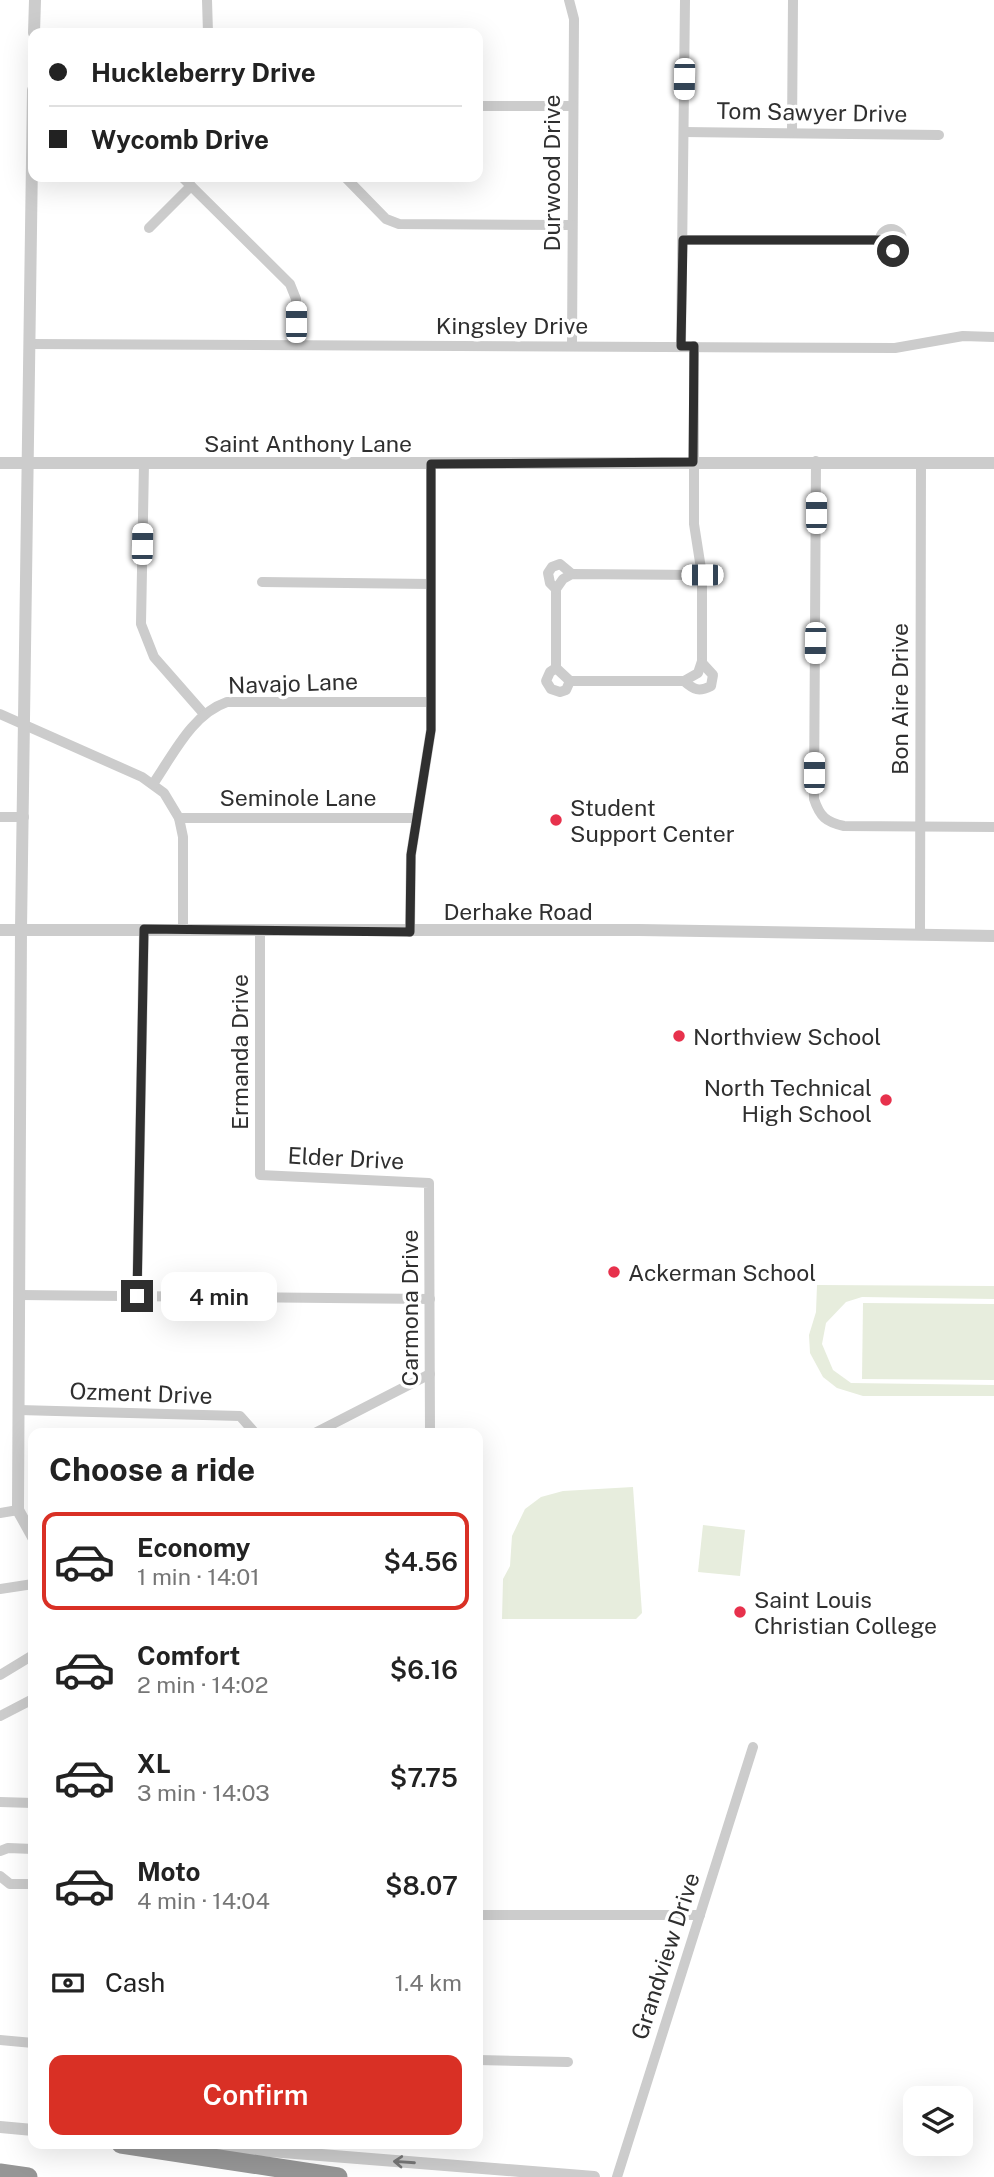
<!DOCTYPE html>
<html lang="en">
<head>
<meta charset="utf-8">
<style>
	:root { --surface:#fff; --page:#f2f2f2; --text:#222; --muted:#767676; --line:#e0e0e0; --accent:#d93025 }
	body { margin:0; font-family:"Public Sans",sans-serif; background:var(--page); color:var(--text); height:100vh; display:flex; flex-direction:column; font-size:26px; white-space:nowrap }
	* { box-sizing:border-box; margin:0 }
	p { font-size:23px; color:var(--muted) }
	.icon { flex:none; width:38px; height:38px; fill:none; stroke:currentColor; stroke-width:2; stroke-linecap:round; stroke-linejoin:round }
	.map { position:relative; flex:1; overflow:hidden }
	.details { position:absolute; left:28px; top:1428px; width:455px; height:721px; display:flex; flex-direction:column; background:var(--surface); border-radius:14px; box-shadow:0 7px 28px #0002 }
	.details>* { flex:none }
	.guide { position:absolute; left:28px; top:28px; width:455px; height:154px; border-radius:14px; box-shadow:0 7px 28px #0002; display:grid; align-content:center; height:154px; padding:0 21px; background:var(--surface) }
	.buttons { position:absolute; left:903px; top:2086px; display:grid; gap:14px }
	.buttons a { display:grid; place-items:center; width:70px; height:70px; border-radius:14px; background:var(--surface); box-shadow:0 7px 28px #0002; font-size:35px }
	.end { position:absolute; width:32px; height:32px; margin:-16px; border:9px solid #2f2f2f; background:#fff; box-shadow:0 0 0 4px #fff }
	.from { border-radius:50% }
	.bubble { position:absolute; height:49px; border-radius:14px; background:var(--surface); box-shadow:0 7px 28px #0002; font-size:23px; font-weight:600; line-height:49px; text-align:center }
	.car { position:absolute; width:21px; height:42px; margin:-21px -10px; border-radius:9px; box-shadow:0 0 5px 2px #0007; background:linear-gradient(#fff 24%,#345 0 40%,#fff 0 76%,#345 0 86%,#fff 0) }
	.guide b { display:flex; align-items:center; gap:24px; height:66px; font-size:26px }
	.guide b+b { border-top:2px solid var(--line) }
	.guide i { width:18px; height:18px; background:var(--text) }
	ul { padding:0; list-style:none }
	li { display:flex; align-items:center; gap:21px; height:98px; margin:0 14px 10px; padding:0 7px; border:4px solid transparent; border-radius:14px }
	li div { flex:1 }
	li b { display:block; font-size:26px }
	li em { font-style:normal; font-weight:600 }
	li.selected { border-color:var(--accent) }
	li>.icon { width:63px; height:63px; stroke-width:1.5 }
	h2 { padding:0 21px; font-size:32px; line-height:84px }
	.pay { display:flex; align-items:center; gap:18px; height:77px; padding:0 21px; font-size:26px }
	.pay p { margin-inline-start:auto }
	.cta { display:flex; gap:14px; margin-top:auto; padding:14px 21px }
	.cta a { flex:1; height:80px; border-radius:14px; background:var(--accent); color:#fff; font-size:28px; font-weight:600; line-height:80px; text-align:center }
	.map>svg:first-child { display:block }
	.green { fill:#e7eddd }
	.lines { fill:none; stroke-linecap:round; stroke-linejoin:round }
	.minor { stroke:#ccc; stroke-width:10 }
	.tertiary { stroke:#ccc; stroke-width:12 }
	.motorway { stroke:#969696; stroke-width:19 }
	.oneway { stroke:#767676 }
	.route { stroke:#2f2f2f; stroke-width:9 }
	.poi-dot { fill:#e7314c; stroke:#fff; stroke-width:2.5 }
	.labels { text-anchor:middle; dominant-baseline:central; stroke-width:7; stroke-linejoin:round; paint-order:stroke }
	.street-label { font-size:23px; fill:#2f2f2f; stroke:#fff }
	.poi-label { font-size:23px; fill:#2f2f2f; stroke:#fff; text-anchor:start }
</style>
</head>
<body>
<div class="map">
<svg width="994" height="2177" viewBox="0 0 994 2177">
	<rect width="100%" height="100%" fill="#fff"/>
	<g class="green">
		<path d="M817,1285L994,1286V1299L862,1297L846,1302L826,1323L822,1344L833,1370L851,1383L994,1385V1396H863L837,1388L823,1377L810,1353L809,1335L816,1312Z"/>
		<path d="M863,1303L994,1304V1380L862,1379Z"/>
		<path d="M633,1487L642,1613L636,1619H502L503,1579L510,1566L512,1536L525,1509L541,1497L563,1491Z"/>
		<path d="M703,1525L745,1530L740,1576L698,1572Z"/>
	</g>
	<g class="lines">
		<g class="minor">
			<path d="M207,0L208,33"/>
			<path d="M569,0L574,19L572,346"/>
			<path d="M478,106H573"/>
			<path d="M684,132L939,135"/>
			<path d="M792,132L793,0"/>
			<path d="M182,177L290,284L296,299V345"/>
			<path d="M345,177L386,219L399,224L572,225"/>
			<path d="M149,228L191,186"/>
			<circle cx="891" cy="240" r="11"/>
			<path d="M683,240H880"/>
			<path d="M29,344L895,348L963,336L994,337"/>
			<path d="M681,346L685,0"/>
			<path d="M694,346V524L702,575V661L698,673L684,681H570L556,668V589L563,579L572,574L702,575"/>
			<path d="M816,461L814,799C820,817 826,822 844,826L994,827"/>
			<path d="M144,463L141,624L154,657L204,714"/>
			<path d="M262,582L431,584"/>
			<path d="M556,589L550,583L548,573L552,567L560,564L572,574"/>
			<path d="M556,668L550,672L546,681L551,689L560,692L566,690L570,681"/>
			<path d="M684,681C694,690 699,692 711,686L713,675L702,663"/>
			<path d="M0,714L142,777L164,793L179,818L183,837V929"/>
			<path d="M153,784C173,755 192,714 227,702H430"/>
			<path d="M0,817H24"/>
			<path d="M179,818H416"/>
			<path d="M260,929V1175L429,1183L430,1433"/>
			<path d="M410,932L411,855L431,730V465"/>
			<path d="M920,935L921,462"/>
			<path d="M19,1295L430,1299"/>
			<path d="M137,1296L144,929"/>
			<path d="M19,1410L240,1416L255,1433"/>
			<path d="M315,1433L430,1374"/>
			<path d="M0,1513L18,1510"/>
			<path d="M0,1589L33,1584"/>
			<path d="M0,1675L33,1655"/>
			<path d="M0,1716L33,1699"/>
			<path d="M0,1802L33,1803"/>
			<path d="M0,1851L8,1848L33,1849"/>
			<path d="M0,1876L10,1884H33"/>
			<path d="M478,1915H700"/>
			<path d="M0,2040L33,2043"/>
			<path d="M478,2060L568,2062"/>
			<path d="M617,2177L753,1747"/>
		</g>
		<g class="tertiary">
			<path d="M34,33L35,0"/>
			<path d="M33,90L21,929L18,1510L33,1537"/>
			<path d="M0,463H994"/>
			<path d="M0,930H639L994,936"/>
			<path d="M0,2127L33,2130"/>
			<path d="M184,2144L594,2177"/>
		</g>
		<g class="motorway">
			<path d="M121,2144L338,2177"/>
			<path d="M0,2173L28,2177"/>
		</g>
	</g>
	<defs><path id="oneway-shaft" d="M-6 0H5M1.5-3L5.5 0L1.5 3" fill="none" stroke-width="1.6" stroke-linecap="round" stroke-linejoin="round" transform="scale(1.75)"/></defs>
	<use class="oneway" href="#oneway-shaft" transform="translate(404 2162) rotate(-176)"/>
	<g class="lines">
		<path class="route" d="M137,1296L144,929L410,932L411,855L431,730V464L693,462L694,346H681L683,240H880L886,250L893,251"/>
	</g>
	<g class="poi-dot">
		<circle cx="556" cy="820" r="7"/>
		<circle cx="679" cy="1036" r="7"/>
		<circle cx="886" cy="1100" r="7"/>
		<circle cx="614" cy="1272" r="7"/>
		<circle cx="740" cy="1612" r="7"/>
	</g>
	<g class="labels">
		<g class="street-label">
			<text transform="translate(812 112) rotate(1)">Tom Sawyer Drive</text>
			<text transform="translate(551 173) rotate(-90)">Durwood Drive</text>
			<text x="512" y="325">Kingsley Drive</text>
			<text x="308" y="443">Saint Anthony Lane</text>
			<text transform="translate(293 683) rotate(-2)">Navajo Lane</text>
			<text transform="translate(899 699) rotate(-90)">Bon Aire Drive</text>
			<text x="298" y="797">Seminole Lane</text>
			<text x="518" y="911">Derhake Road</text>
			<text transform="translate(239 1052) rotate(-90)">Ermanda Drive</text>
			<text transform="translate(346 1158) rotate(3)">Elder Drive</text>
			<text transform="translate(409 1308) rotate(-90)">Carmona Drive</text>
			<text transform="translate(141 1393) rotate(2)">Ozment Drive</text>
			<text transform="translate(665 1956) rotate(-72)">Grandview Drive</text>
		</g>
		<g class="poi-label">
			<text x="570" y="807">Student<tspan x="570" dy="26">Support Center</tspan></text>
			<text x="693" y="1036">Northview School</text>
			<text x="872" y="1087" text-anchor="end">North Technical<tspan x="872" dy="26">High School</tspan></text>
			<text x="628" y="1272">Ackerman School</text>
			<text x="754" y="1599">Saint Louis<tspan x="754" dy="26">Christian College</tspan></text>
		</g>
	</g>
</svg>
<div class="buttons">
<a><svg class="icon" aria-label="layers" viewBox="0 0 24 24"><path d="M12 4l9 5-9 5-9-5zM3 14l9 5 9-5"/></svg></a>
</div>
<i class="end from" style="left:893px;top:251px"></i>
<i class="end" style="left:137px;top:1296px"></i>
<div class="bubble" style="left:161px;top:1272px;width:116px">4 min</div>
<i class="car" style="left:684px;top:79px;rotate:181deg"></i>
<i class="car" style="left:296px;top:322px;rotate:0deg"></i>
<i class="car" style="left:816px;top:513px;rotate:0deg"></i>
<i class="car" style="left:142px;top:544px;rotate:1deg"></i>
<i class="car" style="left:702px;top:575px;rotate:270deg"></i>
<i class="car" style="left:815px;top:643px;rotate:181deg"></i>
<i class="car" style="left:814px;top:773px;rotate:0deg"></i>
<div class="guide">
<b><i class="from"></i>Huckleberry Drive</b>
<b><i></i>Wycomb Drive</b>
</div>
<section class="details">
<h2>Choose a ride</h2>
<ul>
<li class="selected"><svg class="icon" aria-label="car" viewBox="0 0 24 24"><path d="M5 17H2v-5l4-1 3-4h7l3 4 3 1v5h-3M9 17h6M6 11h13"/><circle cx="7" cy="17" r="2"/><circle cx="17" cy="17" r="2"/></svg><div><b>Economy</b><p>1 min · 14:01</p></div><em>$4.56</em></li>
<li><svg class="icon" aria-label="car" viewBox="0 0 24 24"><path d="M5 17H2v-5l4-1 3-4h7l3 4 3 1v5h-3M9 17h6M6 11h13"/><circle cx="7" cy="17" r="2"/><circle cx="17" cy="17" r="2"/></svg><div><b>Comfort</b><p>2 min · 14:02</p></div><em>$6.16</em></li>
<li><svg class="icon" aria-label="car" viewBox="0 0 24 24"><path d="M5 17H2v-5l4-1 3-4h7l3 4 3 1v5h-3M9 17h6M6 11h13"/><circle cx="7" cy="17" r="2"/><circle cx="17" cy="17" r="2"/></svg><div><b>XL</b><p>3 min · 14:03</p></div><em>$7.75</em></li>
<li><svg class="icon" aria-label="car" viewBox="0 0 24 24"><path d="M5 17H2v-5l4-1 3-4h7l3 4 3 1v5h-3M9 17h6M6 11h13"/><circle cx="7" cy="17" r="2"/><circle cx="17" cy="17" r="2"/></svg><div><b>Moto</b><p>4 min · 14:04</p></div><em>$8.07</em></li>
</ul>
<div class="pay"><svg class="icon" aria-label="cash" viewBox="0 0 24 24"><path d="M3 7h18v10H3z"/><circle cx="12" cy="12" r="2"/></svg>Cash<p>1.4 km</p></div>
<div class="cta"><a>Confirm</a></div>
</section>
</div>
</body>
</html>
